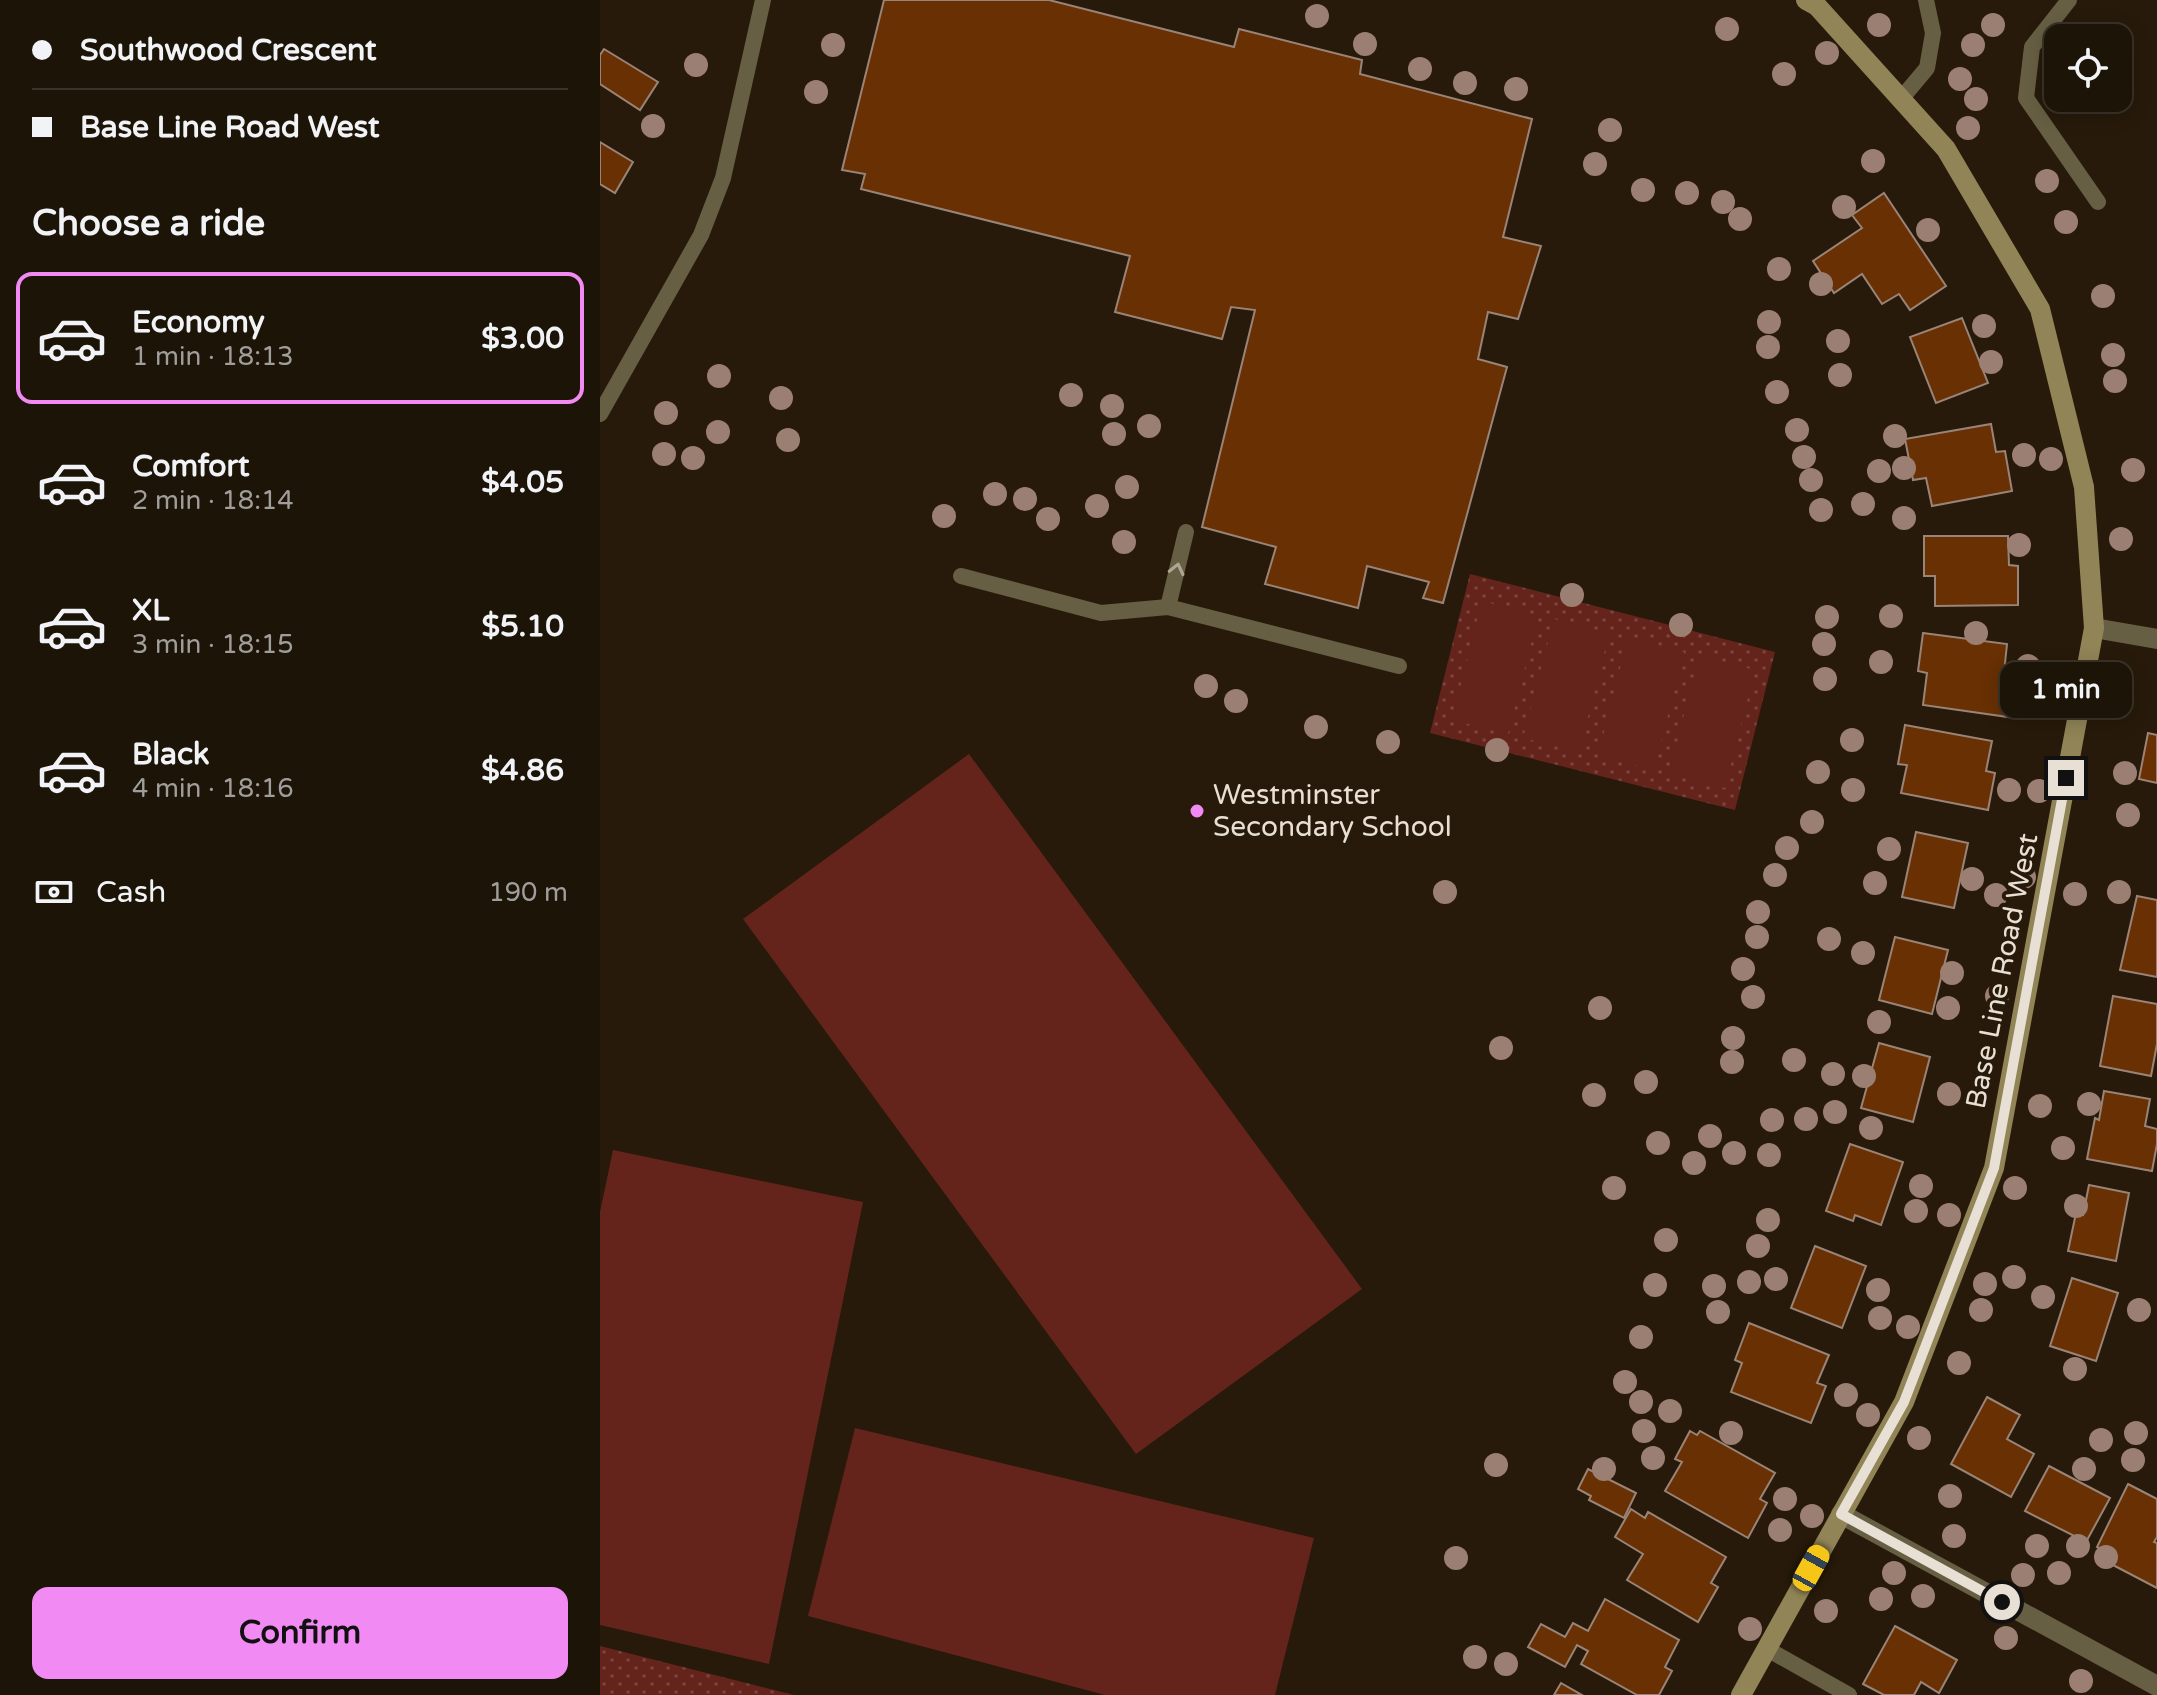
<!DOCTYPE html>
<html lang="en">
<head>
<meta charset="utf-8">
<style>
	:root { --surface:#1d1408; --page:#2a2116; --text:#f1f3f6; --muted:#a09e9c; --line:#3b3329; --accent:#f28af3 }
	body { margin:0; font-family:"Varela Round",sans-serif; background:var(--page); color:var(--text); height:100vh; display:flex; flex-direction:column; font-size:30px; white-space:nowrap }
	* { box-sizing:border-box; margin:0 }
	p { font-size:26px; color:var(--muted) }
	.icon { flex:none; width:44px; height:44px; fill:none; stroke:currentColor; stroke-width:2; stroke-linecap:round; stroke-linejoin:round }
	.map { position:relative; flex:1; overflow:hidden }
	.sheet { display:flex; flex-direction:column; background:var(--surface); width:600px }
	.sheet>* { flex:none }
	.top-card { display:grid; align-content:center; height:176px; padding:0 32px; background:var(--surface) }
	.buttons { position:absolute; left:1444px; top:24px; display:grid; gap:16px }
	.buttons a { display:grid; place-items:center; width:88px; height:88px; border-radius:16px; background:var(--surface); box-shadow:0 4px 20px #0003,0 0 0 2px var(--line); font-size:40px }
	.end { position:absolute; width:36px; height:36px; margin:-18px; border:10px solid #e8dfd5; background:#111; box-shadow:0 0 0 4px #111 }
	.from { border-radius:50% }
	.bubble { position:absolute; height:56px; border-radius:16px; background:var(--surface); box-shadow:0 4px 20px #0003,0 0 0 2px var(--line); font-size:26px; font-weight:700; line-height:56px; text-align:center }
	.car { position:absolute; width:24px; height:48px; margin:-24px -12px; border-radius:10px; box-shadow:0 0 6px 2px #0007; background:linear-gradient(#f5c518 24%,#345 0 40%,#f5c518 0 76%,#345 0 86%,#f5c518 0) }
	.top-card b { display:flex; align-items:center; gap:28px; height:76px; font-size:30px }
	.top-card b+b { border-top:2px solid var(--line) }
	.top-card i { width:20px; height:20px; background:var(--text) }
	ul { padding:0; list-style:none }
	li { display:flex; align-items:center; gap:24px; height:132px; margin:0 16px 12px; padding:0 16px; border:4px solid transparent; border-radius:16px }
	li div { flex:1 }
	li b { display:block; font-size:30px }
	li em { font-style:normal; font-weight:700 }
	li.current { border-color:var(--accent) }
	li>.icon { width:72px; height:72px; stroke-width:1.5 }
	h2 { padding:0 32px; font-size:36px; line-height:96px }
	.pay { display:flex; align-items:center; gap:20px; height:88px; padding:0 32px; font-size:30px }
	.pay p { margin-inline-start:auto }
	.action { display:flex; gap:16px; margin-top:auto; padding:16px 32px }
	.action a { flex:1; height:92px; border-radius:16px; background:var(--accent); color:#111; font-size:32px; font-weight:700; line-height:92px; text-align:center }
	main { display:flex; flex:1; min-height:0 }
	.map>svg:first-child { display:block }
	.park { fill:url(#park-dots) }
	.pitch { fill:#64241b }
	.building { fill:#683003; stroke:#9a8477; stroke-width:2 }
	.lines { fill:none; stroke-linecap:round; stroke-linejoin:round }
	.lane { stroke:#675f43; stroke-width:16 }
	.street { stroke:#675f43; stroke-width:20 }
	.secondary { stroke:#918457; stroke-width:20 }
	.tree { fill:#9c7f73 }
	.oneway { stroke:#aea593 }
	.route { stroke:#e8dfd5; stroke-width:10 }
	.poi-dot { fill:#f28af3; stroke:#271a0a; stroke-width:3 }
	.labels { text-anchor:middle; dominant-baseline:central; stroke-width:8; stroke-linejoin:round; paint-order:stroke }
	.poi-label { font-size:28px; fill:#e8dfd5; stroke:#271a0a; text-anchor:start }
	.street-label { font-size:28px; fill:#e8dfd5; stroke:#271a0a }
</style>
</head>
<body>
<main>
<section class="sheet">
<div class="top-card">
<b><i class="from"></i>Southwood Crescent</b>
<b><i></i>Base Line Road West</b>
</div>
<h2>Choose a ride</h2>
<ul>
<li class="current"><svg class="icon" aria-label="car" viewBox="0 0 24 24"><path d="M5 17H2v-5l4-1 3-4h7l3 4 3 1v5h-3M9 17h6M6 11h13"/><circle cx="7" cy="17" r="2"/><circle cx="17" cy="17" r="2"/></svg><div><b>Economy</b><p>1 min · 18:13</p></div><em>$3.00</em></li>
<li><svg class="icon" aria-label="car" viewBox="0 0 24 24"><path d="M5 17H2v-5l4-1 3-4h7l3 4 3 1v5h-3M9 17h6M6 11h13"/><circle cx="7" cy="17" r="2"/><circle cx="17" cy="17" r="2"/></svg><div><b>Comfort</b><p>2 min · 18:14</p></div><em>$4.05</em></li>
<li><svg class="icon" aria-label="car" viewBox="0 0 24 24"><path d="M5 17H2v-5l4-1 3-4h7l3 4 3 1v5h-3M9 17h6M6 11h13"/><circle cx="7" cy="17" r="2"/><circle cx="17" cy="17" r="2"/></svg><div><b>XL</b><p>3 min · 18:15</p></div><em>$5.10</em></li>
<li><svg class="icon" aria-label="car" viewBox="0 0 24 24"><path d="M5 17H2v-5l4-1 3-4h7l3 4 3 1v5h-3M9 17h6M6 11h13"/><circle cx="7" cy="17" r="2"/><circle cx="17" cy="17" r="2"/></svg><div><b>Black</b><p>4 min · 18:16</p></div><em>$4.86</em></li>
</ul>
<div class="pay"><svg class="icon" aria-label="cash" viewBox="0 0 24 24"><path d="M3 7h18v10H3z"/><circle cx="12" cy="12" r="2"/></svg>Cash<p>190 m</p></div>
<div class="action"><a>Confirm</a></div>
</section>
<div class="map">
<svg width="1557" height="1695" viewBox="0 0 1557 1695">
	<defs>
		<pattern id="park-dots" width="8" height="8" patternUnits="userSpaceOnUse" patternTransform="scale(2)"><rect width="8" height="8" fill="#64241b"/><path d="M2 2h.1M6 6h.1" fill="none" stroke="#7a433b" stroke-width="1.8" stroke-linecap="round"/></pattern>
	</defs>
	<rect width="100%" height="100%" fill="#271a0a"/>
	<g class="park">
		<path d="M870,574L1175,652L1135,810L830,733Z"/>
		<path d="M0,1646L194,1695H0Z"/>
	</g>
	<g class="pitch">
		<path d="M882,601L938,616L908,734L852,720Z"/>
		<path d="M954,619L1009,634L979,752L923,738Z"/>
		<path d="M1028,637L1084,652L1054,770L998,756Z"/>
		<path d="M1099,656L1155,670L1125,788L1069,774Z"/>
		<path d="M369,754L762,1289L536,1454L143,919Z"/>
		<path d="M13,1150L263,1202L169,1664L0,1625V1212Z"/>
		<path d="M255,1428L714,1538L675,1695H505L208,1616Z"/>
	</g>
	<g class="building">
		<path d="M284,0H449L634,47L639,29L762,60L760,74L932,119L903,237L941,246L918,319L888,312L878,359L907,367L843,603L823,598L829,582L767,566L758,608L665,584L676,547L602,527L655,310L631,307L622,339L515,312L530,256L261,189L265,174L242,170Z"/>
		<path d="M4,49L58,82L40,110L0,84V55Z"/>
		<path d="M0,142L33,162L15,193L0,184Z"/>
		<path d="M1284,193L1346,286L1310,310L1299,294L1282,304L1262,274L1234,293L1213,261L1262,228L1252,215Z"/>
		<path d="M1362,318L1388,383L1336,403L1310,337Z"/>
		<path d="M1391,424L1396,452L1405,451L1412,491L1332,506L1326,478L1313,480L1305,439Z"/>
		<path d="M1324,536H1408L1409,565L1418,566V605L1335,606V576H1324Z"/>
		<path d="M1323,633L1407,644L1404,673L1414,674L1408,717L1323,705L1327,673L1318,671Z"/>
		<path d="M1305,725L1392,741L1386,771L1395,773L1388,810L1301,793L1307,765L1298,764Z"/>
		<path d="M1548,733L1557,735V783L1539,779Z"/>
		<path d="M1316,832L1368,843L1354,908L1302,897Z"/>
		<path d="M1537,896L1557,900V977L1520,970Z"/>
		<path d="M1295,937L1348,950L1332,1014L1279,1000Z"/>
		<path d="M1513,996L1557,1004V1044L1551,1076L1500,1066Z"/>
		<path d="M1279,1043L1330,1057L1313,1122L1261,1108Z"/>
		<path d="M1504,1091L1550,1099L1545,1126L1557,1129V1144L1552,1171L1487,1159L1495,1118L1499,1120Z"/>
		<path d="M1250,1144L1303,1162L1281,1225L1255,1215L1253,1221L1226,1211Z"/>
		<path d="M1489,1185L1529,1193L1516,1261L1468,1251L1476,1213L1483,1215Z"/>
		<path d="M1215,1246L1266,1266L1242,1328L1191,1308Z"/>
		<path d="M1472,1278L1518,1293L1496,1361L1450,1346Z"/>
		<path d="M1149,1323L1229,1355L1217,1383L1226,1386L1211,1423L1131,1392L1142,1363L1135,1360Z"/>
		<path d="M1387,1397L1420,1415L1407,1439L1434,1454L1411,1497L1351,1464Z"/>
		<path d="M1090,1431L1097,1435L1100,1431L1175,1473L1160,1499L1167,1503L1148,1538L1065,1491L1082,1462L1075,1459Z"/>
		<path d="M1449,1466L1510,1498L1486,1542L1425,1511Z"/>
		<path d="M988,1469L1036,1493L1024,1518L989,1500L991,1496L978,1489Z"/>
		<path d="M1528,1484L1557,1499V1537L1554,1542L1557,1543V1588L1511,1564L1515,1556L1497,1547Z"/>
		<path d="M1031,1509L1045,1518L1048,1512L1126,1557L1111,1583L1118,1587L1098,1622L1027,1580L1043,1554L1015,1537Z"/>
		<path d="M1005,1599L1079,1640L1065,1667L1072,1671L1059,1695H1037L981,1664L988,1651L977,1645L965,1667L928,1647L941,1624L965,1637L973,1623L988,1631Z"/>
		<path d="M1295,1626L1357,1660L1339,1693L1321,1682L1314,1695H1284L1263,1684Z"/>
		<path d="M961,1683L982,1695H954Z"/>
	</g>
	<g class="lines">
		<g class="lane">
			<path d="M1469,0L1432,47L1426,98L1498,202"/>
			<path d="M1301,99L1327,68L1333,33L1326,0"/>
			<path d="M0,414L101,235L123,178L163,0"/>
			<path d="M361,576L501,613L568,607L799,666"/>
			<path d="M568,607L586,532"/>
			<path d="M1167,1649L1249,1695"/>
		</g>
		<g class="street">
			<path d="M1494,628L1557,639"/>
			<path d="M1241,1514L1557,1686"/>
		</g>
		<path class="secondary" d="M1141,1695L1304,1402L1394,1168L1494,628L1484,487L1440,309L1346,149L1217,6L1206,0"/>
	</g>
	<g class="tree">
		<circle cx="717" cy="16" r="12"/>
		<circle cx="1279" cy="25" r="12"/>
		<circle cx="1393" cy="25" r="12"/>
		<circle cx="1127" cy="29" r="12"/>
		<circle cx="765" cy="44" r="12"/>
		<circle cx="233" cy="45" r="12"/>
		<circle cx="1373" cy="45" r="12"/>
		<circle cx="1227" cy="53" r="12"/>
		<circle cx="96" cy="65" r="12"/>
		<circle cx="820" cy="69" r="12"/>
		<circle cx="1184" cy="74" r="12"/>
		<circle cx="1360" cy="79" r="12"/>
		<circle cx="865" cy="83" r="12"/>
		<circle cx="916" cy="89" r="12"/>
		<circle cx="216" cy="92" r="12"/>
		<circle cx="1376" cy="99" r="12"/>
		<circle cx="53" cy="126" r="12"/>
		<circle cx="1368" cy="128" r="12"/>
		<circle cx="1010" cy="130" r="12"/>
		<circle cx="1273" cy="161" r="12"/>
		<circle cx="995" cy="164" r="12"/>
		<circle cx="1447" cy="181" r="12"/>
		<circle cx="1043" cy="190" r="12"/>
		<circle cx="1087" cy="193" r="12"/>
		<circle cx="1123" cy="202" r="12"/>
		<circle cx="1244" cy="207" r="12"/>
		<circle cx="1140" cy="219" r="12"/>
		<circle cx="1466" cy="222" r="12"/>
		<circle cx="1328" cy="230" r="12"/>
		<circle cx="1179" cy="269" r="12"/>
		<circle cx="1221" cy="284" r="12"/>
		<circle cx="1503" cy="296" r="12"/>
		<circle cx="1169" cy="322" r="12"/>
		<circle cx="1384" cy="326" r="12"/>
		<circle cx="1238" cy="341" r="12"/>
		<circle cx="1168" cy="347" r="12"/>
		<circle cx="1513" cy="355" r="12"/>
		<circle cx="1391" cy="362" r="12"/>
		<circle cx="1240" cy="375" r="12"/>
		<circle cx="119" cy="376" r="12"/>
		<circle cx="1515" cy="381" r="12"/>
		<circle cx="1177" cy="392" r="12"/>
		<circle cx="471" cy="395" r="12"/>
		<circle cx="181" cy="398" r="12"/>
		<circle cx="512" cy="406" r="12"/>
		<circle cx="66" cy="413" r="12"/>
		<circle cx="549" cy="426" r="12"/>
		<circle cx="1197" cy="430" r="12"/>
		<circle cx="118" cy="432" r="12"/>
		<circle cx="514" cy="434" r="12"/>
		<circle cx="1295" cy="436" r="12"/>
		<circle cx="188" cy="440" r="12"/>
		<circle cx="64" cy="454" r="12"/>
		<circle cx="1424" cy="455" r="12"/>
		<circle cx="1204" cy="457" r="12"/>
		<circle cx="93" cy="458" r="12"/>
		<circle cx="1451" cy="459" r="12"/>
		<circle cx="1304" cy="468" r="12"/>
		<circle cx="1533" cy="470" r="12"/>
		<circle cx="1279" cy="471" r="12"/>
		<circle cx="1211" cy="480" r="12"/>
		<circle cx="527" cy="487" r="12"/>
		<circle cx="395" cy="494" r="12"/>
		<circle cx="425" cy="499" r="12"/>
		<circle cx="1263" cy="504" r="12"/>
		<circle cx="497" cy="506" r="12"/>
		<circle cx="1221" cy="510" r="12"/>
		<circle cx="344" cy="516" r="12"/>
		<circle cx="1304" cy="518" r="12"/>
		<circle cx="448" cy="519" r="12"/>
		<circle cx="1521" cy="539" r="12"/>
		<circle cx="524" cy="542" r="12"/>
		<circle cx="1419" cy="545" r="12"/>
		<circle cx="972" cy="595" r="12"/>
		<circle cx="1291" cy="616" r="12"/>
		<circle cx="1227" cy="617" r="12"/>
		<circle cx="1081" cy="625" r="12"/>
		<circle cx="1376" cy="633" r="12"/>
		<circle cx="1224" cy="644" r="12"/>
		<circle cx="1281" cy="662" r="12"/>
		<circle cx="1428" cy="666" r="12"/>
		<circle cx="1225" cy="679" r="12"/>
		<circle cx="606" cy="686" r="12"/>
		<circle cx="1458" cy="688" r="12"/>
		<circle cx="1423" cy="698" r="12"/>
		<circle cx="636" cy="701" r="12"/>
		<circle cx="716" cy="727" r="12"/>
		<circle cx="1252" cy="740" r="12"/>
		<circle cx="788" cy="742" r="12"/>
		<circle cx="897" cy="750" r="12"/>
		<circle cx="1218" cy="772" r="12"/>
		<circle cx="1525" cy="773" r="12"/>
		<circle cx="1253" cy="790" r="12"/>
		<circle cx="1409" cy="790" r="12"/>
		<circle cx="1439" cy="791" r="12"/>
		<circle cx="1528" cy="815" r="12"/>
		<circle cx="1212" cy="822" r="12"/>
		<circle cx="1187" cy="848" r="12"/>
		<circle cx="1289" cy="849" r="12"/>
		<circle cx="1175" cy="875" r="12"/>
		<circle cx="1424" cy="877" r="12"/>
		<circle cx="1372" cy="879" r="12"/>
		<circle cx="1275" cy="883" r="12"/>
		<circle cx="845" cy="892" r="12"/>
		<circle cx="1519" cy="892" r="12"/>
		<circle cx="1475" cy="894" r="12"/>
		<circle cx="1396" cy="895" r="12"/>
		<circle cx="1158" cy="912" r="12"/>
		<circle cx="1157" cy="937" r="12"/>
		<circle cx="1229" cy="939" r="12"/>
		<circle cx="1263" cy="953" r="12"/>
		<circle cx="1143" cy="969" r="12"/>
		<circle cx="1352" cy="973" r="12"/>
		<circle cx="1397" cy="996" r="12"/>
		<circle cx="1153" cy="997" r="12"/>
		<circle cx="1000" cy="1008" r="12"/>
		<circle cx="1348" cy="1008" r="12"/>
		<circle cx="1279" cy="1022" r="12"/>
		<circle cx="1133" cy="1038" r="12"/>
		<circle cx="901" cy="1048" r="12"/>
		<circle cx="1194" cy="1060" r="12"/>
		<circle cx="1132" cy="1062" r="12"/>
		<circle cx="1233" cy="1074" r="12"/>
		<circle cx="1264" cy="1076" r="12"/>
		<circle cx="1046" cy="1082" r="12"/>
		<circle cx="1349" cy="1094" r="12"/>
		<circle cx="994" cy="1095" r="12"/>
		<circle cx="1489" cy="1104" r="12"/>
		<circle cx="1440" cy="1106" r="12"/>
		<circle cx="1235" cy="1112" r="12"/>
		<circle cx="1206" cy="1119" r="12"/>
		<circle cx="1172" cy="1120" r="12"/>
		<circle cx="1271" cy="1128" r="12"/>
		<circle cx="1110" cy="1136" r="12"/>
		<circle cx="1058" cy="1143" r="12"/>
		<circle cx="1463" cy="1148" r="12"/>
		<circle cx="1134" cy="1153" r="12"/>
		<circle cx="1169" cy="1155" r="12"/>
		<circle cx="1094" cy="1163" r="12"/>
		<circle cx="1321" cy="1186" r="12"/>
		<circle cx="1014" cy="1188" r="12"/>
		<circle cx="1415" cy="1188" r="12"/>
		<circle cx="1476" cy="1206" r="12"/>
		<circle cx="1316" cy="1211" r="12"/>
		<circle cx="1349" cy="1215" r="12"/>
		<circle cx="1168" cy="1220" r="12"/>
		<circle cx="1066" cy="1240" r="12"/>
		<circle cx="1158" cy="1246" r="12"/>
		<circle cx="1414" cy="1277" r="12"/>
		<circle cx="1176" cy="1279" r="12"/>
		<circle cx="1149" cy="1282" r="12"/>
		<circle cx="1385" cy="1284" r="12"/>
		<circle cx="1055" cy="1285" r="12"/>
		<circle cx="1114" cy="1286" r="12"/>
		<circle cx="1278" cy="1290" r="12"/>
		<circle cx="1443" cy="1297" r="12"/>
		<circle cx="1381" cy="1310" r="12"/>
		<circle cx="1539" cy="1310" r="12"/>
		<circle cx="1118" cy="1312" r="12"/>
		<circle cx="1280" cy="1318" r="12"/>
		<circle cx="1308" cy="1327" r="12"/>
		<circle cx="1041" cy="1337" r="12"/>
		<circle cx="1359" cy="1363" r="12"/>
		<circle cx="1475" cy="1369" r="12"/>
		<circle cx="1025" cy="1382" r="12"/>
		<circle cx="1246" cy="1395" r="12"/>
		<circle cx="1041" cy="1402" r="12"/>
		<circle cx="1070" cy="1411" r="12"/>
		<circle cx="1268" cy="1415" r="12"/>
		<circle cx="1044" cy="1431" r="12"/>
		<circle cx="1131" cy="1433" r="12"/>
		<circle cx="1536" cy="1433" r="12"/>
		<circle cx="1319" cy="1438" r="12"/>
		<circle cx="1501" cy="1440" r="12"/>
		<circle cx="1053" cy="1458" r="12"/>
		<circle cx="1533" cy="1460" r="12"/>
		<circle cx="896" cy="1465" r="12"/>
		<circle cx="1004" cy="1469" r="12"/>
		<circle cx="1484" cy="1469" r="12"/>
		<circle cx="1350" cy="1496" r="12"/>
		<circle cx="1185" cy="1499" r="12"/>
		<circle cx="1212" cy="1516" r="12"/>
		<circle cx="1180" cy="1530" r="12"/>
		<circle cx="1354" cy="1536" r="12"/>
		<circle cx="1437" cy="1546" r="12"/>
		<circle cx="1478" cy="1546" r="12"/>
		<circle cx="1506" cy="1557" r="12"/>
		<circle cx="856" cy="1558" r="12"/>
		<circle cx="1294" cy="1573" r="12"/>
		<circle cx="1459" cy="1573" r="12"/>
		<circle cx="1423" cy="1575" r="12"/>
		<circle cx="1323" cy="1596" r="12"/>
		<circle cx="1281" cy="1599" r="12"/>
		<circle cx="1226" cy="1611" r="12"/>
		<circle cx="1150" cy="1629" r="12"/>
		<circle cx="1406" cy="1638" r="12"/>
		<circle cx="875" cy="1657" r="12"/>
		<circle cx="906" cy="1664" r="12"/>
		<circle cx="1481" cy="1681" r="12"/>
	</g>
	<defs><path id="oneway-chevron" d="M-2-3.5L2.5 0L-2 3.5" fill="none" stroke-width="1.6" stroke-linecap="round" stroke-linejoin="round" transform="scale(2)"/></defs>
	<use class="oneway" href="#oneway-chevron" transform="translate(577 569) rotate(-77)"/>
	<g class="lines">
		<path class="route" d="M1402,1602L1241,1514L1304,1402L1394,1168L1466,778"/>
	</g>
	<circle class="poi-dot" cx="597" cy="811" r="8"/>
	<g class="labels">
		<g class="poi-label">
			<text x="613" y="795">Westminster<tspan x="613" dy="32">Secondary School</tspan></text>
		</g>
		<g class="street-label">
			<text transform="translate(1402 971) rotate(-79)">Base Line Road West</text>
		</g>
	</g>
</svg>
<div class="buttons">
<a><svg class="icon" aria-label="locate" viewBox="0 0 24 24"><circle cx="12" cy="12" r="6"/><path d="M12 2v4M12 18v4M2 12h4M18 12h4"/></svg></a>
</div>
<i class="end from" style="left:1402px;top:1602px"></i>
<i class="end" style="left:1466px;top:778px"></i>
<div class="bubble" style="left:1400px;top:662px;width:132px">1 min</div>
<i class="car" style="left:1211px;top:1568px;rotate:29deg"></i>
</div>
</main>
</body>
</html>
